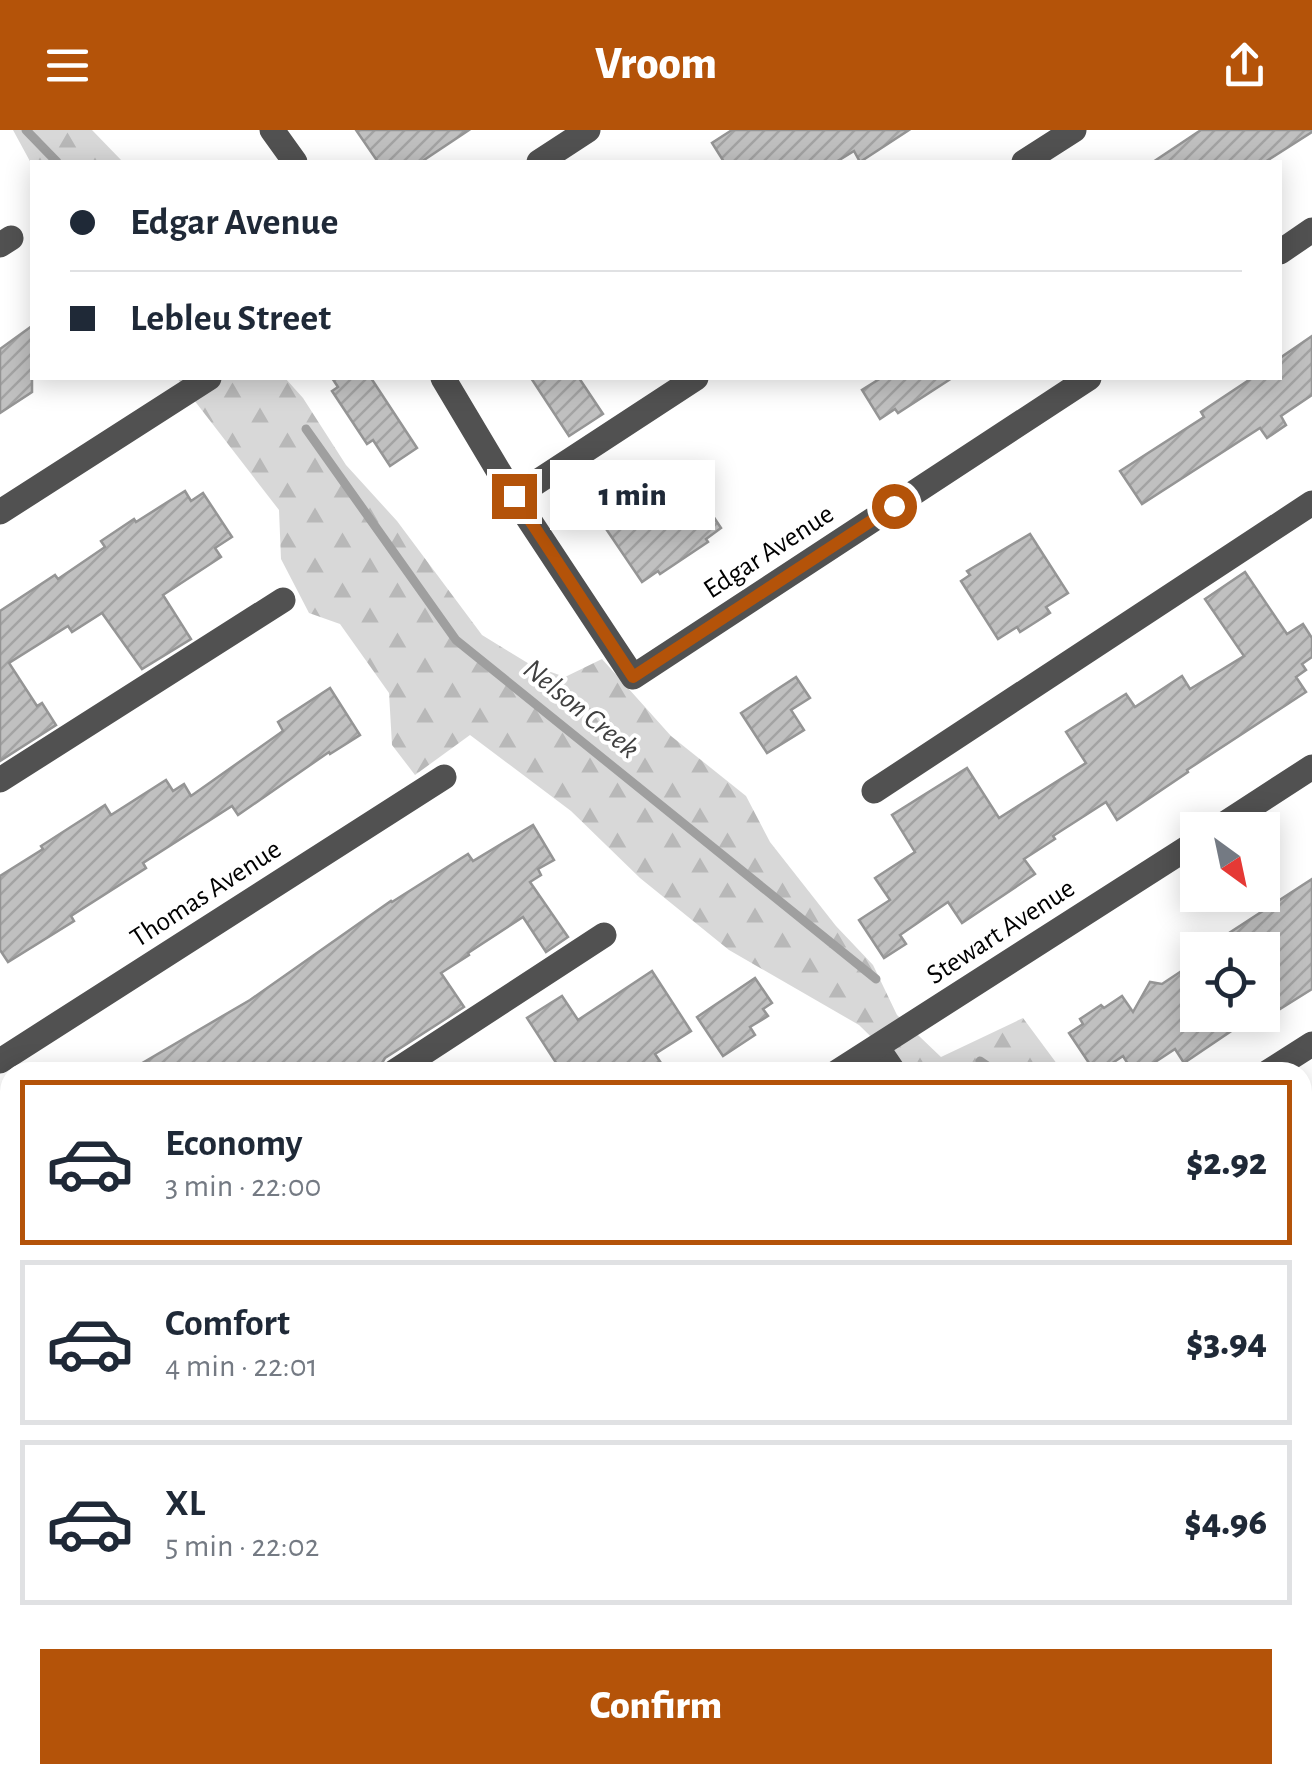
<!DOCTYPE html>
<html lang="en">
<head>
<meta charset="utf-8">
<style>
	:root { --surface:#fff; --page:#f6f6f7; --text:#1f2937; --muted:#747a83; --line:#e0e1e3; --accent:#b45309 }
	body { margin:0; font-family:"Alegreya Sans",sans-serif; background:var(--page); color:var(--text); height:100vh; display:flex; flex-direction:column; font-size:38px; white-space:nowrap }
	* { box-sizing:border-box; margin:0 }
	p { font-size:32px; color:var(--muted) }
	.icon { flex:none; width:55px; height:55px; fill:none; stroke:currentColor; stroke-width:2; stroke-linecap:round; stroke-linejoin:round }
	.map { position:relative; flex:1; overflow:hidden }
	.drawer { position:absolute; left:0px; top:932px; width:1312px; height:722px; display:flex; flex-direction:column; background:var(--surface); border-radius:30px 30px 0 0; box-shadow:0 5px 25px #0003 }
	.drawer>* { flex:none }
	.guide { position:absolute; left:30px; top:30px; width:1252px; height:220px; border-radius:0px; box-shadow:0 5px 25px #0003; display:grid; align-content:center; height:220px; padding:0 40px; background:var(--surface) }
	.needle { width:65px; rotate:147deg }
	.tools { position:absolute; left:1180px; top:682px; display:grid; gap:20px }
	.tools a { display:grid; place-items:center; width:100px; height:100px; border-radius:0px; background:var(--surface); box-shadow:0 5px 25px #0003; font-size:50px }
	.end { position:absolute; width:45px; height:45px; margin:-22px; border:12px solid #b45309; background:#fff; box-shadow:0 0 0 5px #fff }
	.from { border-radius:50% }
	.bubble { position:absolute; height:70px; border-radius:0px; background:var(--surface); box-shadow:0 5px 25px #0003; font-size:32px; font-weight:800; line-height:70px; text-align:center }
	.guide b { display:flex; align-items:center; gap:35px; height:95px; font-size:38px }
	.guide b+b { border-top:2px solid var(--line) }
	.guide i { width:25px; height:25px; background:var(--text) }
	ul { padding:18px 0 0; list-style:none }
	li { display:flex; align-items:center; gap:30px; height:165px; margin:0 20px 15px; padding:0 20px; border:5px solid var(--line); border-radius:0px }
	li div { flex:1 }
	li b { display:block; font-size:38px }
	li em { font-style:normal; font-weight:800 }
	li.on { border-color:var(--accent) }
	li>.icon { width:90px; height:90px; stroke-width:1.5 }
	.cta { display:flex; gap:20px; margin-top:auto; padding:20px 40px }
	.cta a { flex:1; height:115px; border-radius:0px; background:var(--accent); color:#fff; font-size:40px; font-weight:800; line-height:115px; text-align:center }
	header { display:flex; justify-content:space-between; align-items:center; height:130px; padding:0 40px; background:var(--accent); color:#fff; font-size:45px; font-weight:800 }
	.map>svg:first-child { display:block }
	.forest { fill:url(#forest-firs) }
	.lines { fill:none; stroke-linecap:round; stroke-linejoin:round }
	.stream { stroke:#9f9f9f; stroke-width:9 }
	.building { fill:url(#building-hatch); stroke:#959595; stroke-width:2.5 }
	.minor { stroke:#515151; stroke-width:25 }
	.route { stroke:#b45309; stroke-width:12 }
	.labels { text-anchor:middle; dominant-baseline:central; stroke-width:8; stroke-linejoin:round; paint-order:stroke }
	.street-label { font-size:28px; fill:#000; stroke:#fff }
	.water-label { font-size:30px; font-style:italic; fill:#404040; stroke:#fff }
</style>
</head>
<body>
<header><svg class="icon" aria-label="menu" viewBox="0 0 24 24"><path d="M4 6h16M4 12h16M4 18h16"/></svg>Vroom<svg class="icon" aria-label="share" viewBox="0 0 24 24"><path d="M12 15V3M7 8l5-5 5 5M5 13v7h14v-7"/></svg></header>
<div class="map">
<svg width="1312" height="1653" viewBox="0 0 1312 1653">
	<defs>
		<pattern id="forest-firs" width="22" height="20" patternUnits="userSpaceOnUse" patternTransform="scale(2.5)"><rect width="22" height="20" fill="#d8d8d8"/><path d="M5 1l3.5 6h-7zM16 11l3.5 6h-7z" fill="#b8b8b8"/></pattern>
		<pattern id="building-hatch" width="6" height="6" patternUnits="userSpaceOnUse" patternTransform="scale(2.5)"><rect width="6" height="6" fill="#c0c0c0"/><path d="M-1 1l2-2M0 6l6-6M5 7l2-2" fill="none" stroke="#a3a3a3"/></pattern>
	</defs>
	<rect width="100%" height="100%" fill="#fff"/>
	<g class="forest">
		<path d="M13,0H92L123,32H32V35Z"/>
		<path d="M177,248H285L303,268L346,335L397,391L482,505L531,535L565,547L602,529L671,606L746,666L770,712L836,796L873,835L897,885L941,927L1023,888L1063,942H907L859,895L729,820L640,748L571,681L470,605L415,645L392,615L389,563L340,494L309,483L281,429L279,380Z"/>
		<path d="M1302,1133L1312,1150V1331L1306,1329L1302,1323Z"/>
	</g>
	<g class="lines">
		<g class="stream">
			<path d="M26,0L57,32"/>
			<path d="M306,299L456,510L876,849"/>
			<path d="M980,931L996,942"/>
			<path d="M1302,1266L1312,1279"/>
		</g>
	</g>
	<g class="building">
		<path d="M356,0H469L421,32H378Z"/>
		<path d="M732,0H909L860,32L854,21L836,32H724L712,13Z"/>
		<path d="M1201,0H1312V2L1265,32H1153Z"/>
		<path d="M32,196V262L0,283V219Z"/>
		<path d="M1312,206V265L1281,286L1286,295L1267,308L1260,298L1142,374L1120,341L1204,287L1201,282L1252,248H1280V228Z"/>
		<path d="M332,248H371L417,318L390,336L373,310L367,314L332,261L338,257Z"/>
		<path d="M531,248H579L603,284L569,306Z"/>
		<path d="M881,248H952L898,283L895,279L880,289L862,260Z"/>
		<path d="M599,341L631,387L665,364L668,368L691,353L721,398L706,409L708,412L660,444L658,441L642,452L594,381L591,383L573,358Z"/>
		<path d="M185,361L191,371L203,363L232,407L215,418L221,427L163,465L191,509L142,539L102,483L72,502L68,496L9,533L37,576L42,573L56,595L0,631V481L55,445L58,449L105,417L101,411L134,389L136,392Z"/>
		<path d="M1030,404L1068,463L1046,477L1050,483L1020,502L1017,497L998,509L961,451L970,445L967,441Z"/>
		<path d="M1245,442L1287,504L1303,494L1312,508V527L1302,534L1306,540L1296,547L1306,562L1187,640L1188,642L1117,690L1106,672L1053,706L1055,709L1024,729L1035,744L962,793L948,772L900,805L906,814L884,828L859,790L890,770L875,748L915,722L892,685L967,638L999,688L1086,633L1066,602L1126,564L1135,577L1182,546L1190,559L1244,526L1205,469Z"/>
		<path d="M796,547L810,568L791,580L804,600L767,623L741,583Z"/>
		<path d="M330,558L360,605L330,624L329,622L238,685L232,676L143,733L146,738L71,786L74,791L8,832L0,820V746L43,719L41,716L105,675L111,685L166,650L173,661L184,654L191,666L283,601L278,592Z"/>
		<path d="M533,695L554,730L538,739L541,745L530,752L568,807L546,822L523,787L468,823L469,825L441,843L464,877L385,928L379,938L372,942H127L250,870L391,771L392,772L468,724L473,731Z"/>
		<path d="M1312,749V859L1280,879L1277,874L1262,883V820H1203Z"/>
		<path d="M1198,830V885H1255L1184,933L1175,919L1140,942H1133L1123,926L1099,942H1095L1069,903L1083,894L1080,889L1101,875L1104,878L1122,866L1133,882L1150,852L1162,854Z"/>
		<path d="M652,841L691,901L655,924L667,942H562L527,888L562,866L578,890Z"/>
		<path d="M755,848L772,873L763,879L768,886L750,897L755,905L723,926L697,887Z"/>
	</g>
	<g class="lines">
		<g class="minor">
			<path d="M272,0L295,32"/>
			<path d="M539,32L588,0"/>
			<path d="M1024,32L1074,0"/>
			<path d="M0,115L11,108"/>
			<path d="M1280,122L1312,100"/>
			<path d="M443,248L514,367L633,547L1089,248"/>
			<path d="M514,367L696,248"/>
			<path d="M0,382L209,248"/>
			<path d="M0,650L283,470"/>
			<path d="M874,661L1312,373"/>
			<path d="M1215,700L1312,637"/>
			<path d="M877,917L894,942"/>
			<path d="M0,931L444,647"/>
			<path d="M394,942L604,805"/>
			<path d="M837,942L1198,711"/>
			<path d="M1268,942L1312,914"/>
			<path d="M1302,1096L1312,1110"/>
			<path d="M0,1099L10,1114"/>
			<path d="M0,1477L10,1471"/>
			<path d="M1302,1562L1312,1576"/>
			<path d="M357,1645L363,1653"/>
			<path d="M135,1653L148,1645"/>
			<path d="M568,1653L580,1645"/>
			<path d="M985,1653L998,1645"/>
		</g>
	</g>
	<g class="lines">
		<path class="route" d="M514,366L633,547L894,376"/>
	</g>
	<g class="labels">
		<g class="street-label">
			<text transform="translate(769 422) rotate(-33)">Edgar Avenue</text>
			<text transform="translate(206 764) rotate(-33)">Thomas Avenue</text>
			<text transform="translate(1001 802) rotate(-33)">Stewart Avenue</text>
		</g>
		<g class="water-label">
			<text transform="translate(581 579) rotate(39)">Nelson Creek</text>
		</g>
	</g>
</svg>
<div class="tools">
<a><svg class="needle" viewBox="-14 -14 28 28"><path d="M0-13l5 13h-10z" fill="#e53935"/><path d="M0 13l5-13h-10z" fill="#747a83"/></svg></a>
<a><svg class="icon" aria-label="locate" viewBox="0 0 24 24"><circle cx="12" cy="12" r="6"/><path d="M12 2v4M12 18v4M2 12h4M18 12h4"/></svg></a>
</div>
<i class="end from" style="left:894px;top:376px"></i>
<i class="end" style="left:514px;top:366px"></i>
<div class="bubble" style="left:550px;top:330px;width:165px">1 min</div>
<div class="guide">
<b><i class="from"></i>Edgar Avenue</b>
<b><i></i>Lebleu Street</b>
</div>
<section class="drawer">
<ul>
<li class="on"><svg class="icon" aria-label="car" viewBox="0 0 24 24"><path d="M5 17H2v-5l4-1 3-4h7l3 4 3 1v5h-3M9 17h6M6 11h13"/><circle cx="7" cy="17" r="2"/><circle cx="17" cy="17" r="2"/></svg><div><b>Economy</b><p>3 min · 22:00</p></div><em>$2.92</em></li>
<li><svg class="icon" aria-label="car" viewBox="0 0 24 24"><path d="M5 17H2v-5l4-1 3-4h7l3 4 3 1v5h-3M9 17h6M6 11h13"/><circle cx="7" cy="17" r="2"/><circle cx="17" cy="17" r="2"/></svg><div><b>Comfort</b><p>4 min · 22:01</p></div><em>$3.94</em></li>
<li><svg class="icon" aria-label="car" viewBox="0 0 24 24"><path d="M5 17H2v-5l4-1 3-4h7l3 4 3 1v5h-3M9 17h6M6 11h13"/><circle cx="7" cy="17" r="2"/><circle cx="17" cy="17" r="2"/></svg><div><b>XL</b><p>5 min · 22:02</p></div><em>$4.96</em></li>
</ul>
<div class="cta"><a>Confirm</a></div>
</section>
</div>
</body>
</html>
